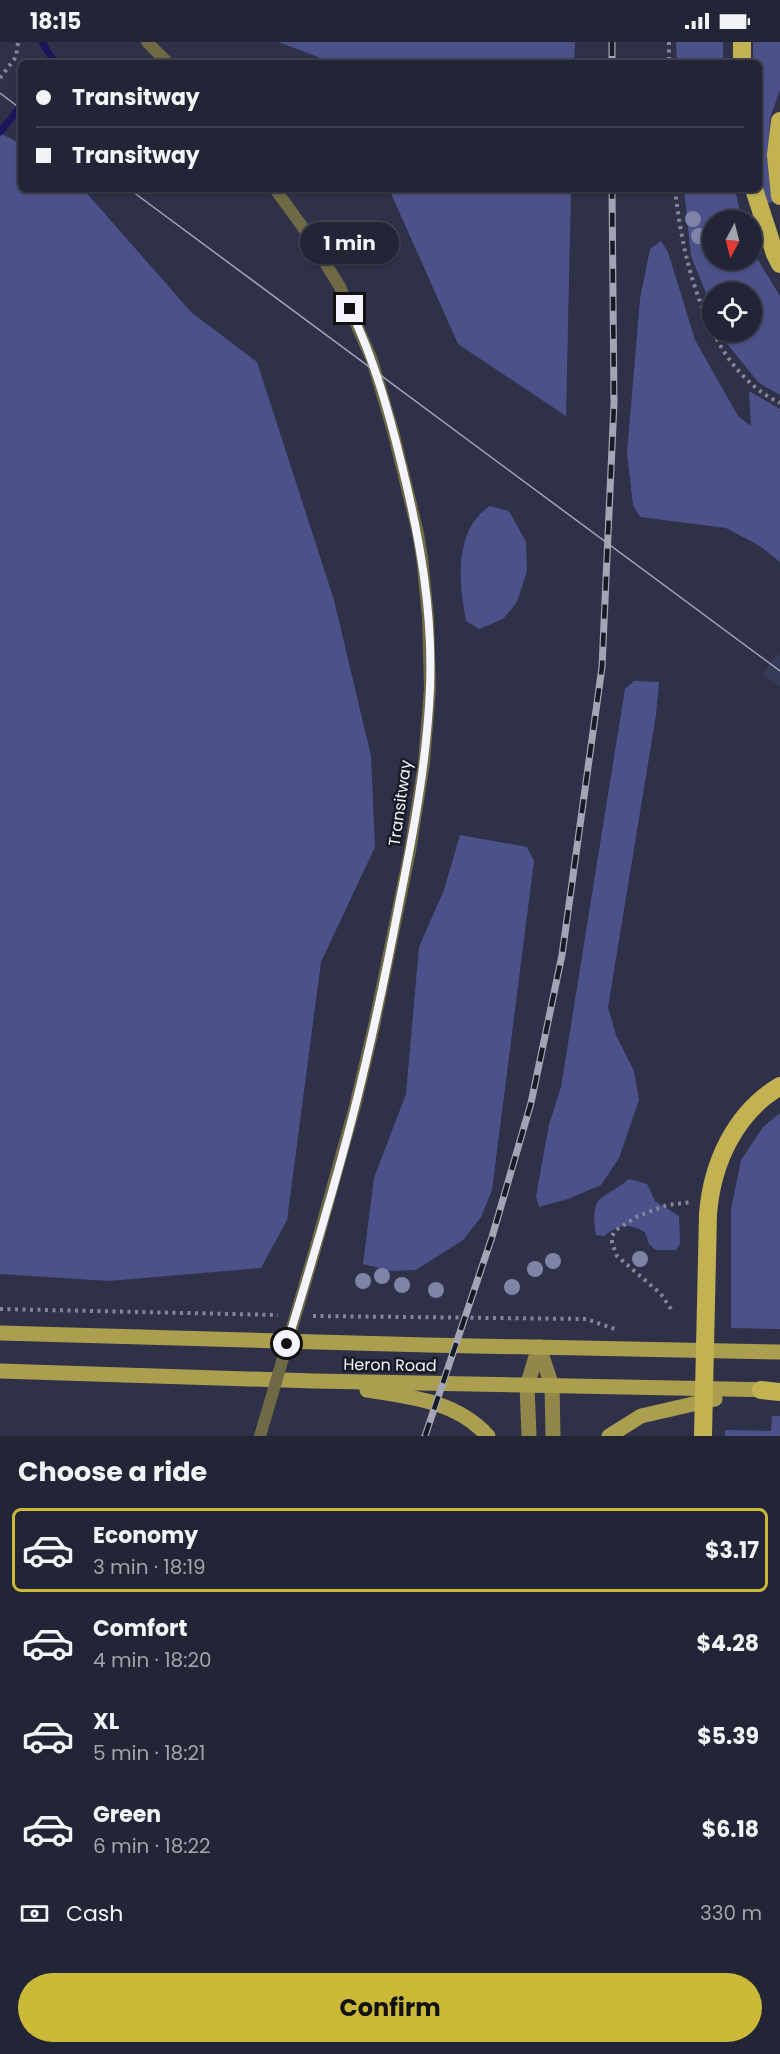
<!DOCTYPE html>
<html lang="en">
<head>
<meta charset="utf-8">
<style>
	:root { --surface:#222536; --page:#2e3142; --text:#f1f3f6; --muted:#a2a5ad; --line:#3f4251; --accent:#cdb938 }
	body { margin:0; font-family:Poppins,sans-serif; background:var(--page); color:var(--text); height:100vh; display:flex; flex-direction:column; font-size:22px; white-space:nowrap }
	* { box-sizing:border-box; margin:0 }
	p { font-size:20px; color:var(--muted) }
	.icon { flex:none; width:33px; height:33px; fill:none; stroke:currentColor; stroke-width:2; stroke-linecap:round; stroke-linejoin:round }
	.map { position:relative; height:1394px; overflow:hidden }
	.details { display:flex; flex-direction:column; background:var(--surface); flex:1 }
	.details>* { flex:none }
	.hud { position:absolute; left:18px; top:18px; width:744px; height:132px; border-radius:9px; box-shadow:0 2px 4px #0004,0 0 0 2px var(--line); display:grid; align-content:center; height:132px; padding:0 18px; background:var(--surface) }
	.needle { width:39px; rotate:187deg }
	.fabs { position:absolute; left:702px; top:168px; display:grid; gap:12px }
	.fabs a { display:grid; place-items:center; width:60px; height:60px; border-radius:50%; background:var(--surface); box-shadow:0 2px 4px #0004,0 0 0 2px var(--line); font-size:30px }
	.end { position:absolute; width:27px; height:27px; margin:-14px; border:8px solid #f3f4fe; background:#111; box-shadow:0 0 0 3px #111 }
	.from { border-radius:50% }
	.bubble { position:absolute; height:42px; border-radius:21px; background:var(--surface); box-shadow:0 2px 4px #0004,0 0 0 2px var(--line); font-size:20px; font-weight:700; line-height:42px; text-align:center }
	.hud b { display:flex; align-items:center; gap:21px; height:57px; font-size:22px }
	.hud b+b { border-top:2px solid var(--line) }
	.hud i { width:15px; height:15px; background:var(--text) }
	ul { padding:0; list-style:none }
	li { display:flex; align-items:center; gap:18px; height:84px; margin:0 12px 9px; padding:0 6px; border:3px solid transparent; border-radius:9px }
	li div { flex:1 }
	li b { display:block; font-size:22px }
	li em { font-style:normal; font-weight:700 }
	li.current { border-color:var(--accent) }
	li>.icon { width:54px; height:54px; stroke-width:1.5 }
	h2 { padding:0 18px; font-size:27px; line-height:72px }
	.pay { display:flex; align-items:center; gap:15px; height:66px; padding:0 18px; font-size:22px }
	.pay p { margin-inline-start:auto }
	.primary-button { display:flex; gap:12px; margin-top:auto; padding:12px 18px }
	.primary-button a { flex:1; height:69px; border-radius:36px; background:var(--accent); color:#111; font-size:24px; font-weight:700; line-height:69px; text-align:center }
	.status { display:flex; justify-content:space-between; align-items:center; height:42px; padding:0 30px; background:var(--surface); direction:ltr }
	.status svg { height:16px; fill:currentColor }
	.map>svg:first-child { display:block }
	.built { fill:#363a58 }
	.green { fill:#4c5289 }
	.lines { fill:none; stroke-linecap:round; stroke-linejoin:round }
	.stream { stroke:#1b155b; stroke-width:7 }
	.path { stroke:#858798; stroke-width:4; stroke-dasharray:3 4.5; stroke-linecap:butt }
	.lane { stroke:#6f6945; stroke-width:12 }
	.secondary { stroke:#91874b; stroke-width:15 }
	.primary { stroke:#ab9e4f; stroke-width:15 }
	.highway { stroke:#c3b251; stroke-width:18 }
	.tram { stroke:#a3a4b4; stroke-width:1.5 }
	.rail-casing { stroke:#a3a4b4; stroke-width:7 }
	.rail { stroke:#181a25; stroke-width:4.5; stroke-dasharray:14; stroke-linecap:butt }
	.lane-bridge { stroke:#6f6945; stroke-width:12 }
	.highway-bridge { stroke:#c3b251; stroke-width:18 }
	.tree { fill:#7f84a6 }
	.route { stroke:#f3f4fe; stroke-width:8 }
	.labels { text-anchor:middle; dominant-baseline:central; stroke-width:5; stroke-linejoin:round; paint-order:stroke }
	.street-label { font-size:16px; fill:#f3f4fe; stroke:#181a25 }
</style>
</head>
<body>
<div class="status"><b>18:15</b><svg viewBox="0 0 49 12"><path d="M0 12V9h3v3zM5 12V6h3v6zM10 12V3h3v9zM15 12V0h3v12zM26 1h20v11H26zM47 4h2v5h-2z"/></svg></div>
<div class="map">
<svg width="780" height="1394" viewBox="0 0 780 1394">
	<rect width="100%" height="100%" fill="#2e3148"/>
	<path class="built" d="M777,612L780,614V645L762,632Z"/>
	<g class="green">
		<path d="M278,0H575L574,21H334Z"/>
		<path d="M676,0H723V21H677Z"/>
		<path d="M753,0H780V48L770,76L769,100L774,160L765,162L759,142V21H753Z"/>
		<path d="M0,91L21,102V147H83L191,270L257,320L334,558L371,714L375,805L321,920L287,1178L261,1226L109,1239L0,1232Z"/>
		<path d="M389,147H571L566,374L458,302Z"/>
		<path d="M684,147H735L742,178H712V218H752V208L780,254V353L759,341L728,303L722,290H752V250H712V266L691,214Z"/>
		<path d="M661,199L668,210L695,298L738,374L751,384L749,349L780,367V520L760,504L726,486L640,475L633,463L627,411L640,257L650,207Z"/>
		<path d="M490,464L509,469L526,500L527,529L517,560L503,577L479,587L466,579C459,542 453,488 490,464Z"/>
		<path d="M634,639L659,640L656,673L608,965L616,993L634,1029L639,1058L619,1116L601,1143L568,1157L539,1165L536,1154L549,1083L561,1045L625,647Z"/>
		<path d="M460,793L527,805L534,819L492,1148L481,1175L463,1198L416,1228L391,1229L363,1222L374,1136L406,1052L419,905L444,848Z"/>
		<path d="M780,1071V1287L731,1286V1167L741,1118L763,1085Z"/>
		<path d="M629,1137L647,1142L655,1159L679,1174L680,1202L676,1208H656L649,1202L645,1190C629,1181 619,1182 604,1194L596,1193C590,1150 601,1160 629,1137Z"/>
		<path d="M772,1374H780V1394H725V1388L771,1389Z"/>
	</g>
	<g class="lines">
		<g class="stream">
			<path d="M42,0L55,21"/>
			<path d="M0,90L21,64"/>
		</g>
		<g class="path">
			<path d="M669,0V21"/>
			<path d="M0,36L16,15L18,0"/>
			<path d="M675,147C681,199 690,241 712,288"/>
			<path d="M713,290C727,319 750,347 780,361"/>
			<path d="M0,1267L278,1273"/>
			<path d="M671,1267L661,1252L617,1214L612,1201V1194L616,1188L638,1174L667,1163L692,1160"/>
			<path d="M313,1274L586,1277L618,1288"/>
		</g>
		<g class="lane">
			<path d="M147,0L168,21"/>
			<path d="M275,147L307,191L340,245L372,318L393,389L418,491L422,516L428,575L430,646L424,721L410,809L374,984L355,1064L314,1211"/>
		</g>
		<g class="secondary">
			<path d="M539,1305L552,1344L553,1394"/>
			<path d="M529,1394L527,1344L539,1305"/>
		</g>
		<g class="primary">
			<path d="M0,1291L427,1303L780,1310"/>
			<path d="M0,1329L314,1339L771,1348"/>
			<path d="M367,1348C411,1355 456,1359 488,1394"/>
			<path d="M609,1394L641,1374L715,1357"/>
		</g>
		<g class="highway">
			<path d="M742,0V21"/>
			<path d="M780,79L776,113L780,154"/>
			<path d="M754,147L775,212L780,222"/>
			<path d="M708,1172C712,1121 735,1071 780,1044"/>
			<path d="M761,1348L780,1350"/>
		</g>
		<g class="tram">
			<path d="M0,51L21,67"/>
			<path d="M129,147L780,629"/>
		</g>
		<defs>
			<g id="rail">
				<path d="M612,0V21"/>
				<path d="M425,1394L492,1195L531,1061L562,913L602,625L614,361L612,147"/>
			</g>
		</defs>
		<use href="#rail" class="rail-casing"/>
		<use href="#rail" class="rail"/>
		<path class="lane-bridge" d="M260,1394L314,1211"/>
		<path class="highway-bridge" d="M703,1394L708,1172"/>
	</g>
	<g class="tree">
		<circle cx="693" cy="177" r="8"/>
		<circle cx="699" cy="194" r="8"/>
		<circle cx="640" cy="1217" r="8"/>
		<circle cx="553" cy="1219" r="8"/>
		<circle cx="535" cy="1227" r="8"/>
		<circle cx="382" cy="1234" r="8"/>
		<circle cx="363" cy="1239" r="8"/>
		<circle cx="402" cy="1243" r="8"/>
		<circle cx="512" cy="1245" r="8"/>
		<circle cx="436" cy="1248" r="8"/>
	</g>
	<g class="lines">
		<path class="route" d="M287,1302C311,1222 336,1142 356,1061C373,993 387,926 400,857C414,788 427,717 430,646C433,570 420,497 402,424C389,370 374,317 350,267"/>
	</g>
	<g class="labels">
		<g class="street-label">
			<text transform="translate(400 761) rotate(-82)">Transitway</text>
			<text transform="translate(390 1323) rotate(1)">Heron Road</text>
		</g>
	</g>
</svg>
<div class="fabs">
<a><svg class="needle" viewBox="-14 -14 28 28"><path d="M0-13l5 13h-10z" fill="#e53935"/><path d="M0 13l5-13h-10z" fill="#a2a5ad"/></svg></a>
<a><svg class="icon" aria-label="locate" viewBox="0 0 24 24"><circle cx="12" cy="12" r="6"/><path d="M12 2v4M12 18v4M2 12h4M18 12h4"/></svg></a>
</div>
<i class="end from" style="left:287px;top:1302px"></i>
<i class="end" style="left:350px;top:267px"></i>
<div class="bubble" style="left:300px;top:180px;width:99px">1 min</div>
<div class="hud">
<b><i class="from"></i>Transitway</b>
<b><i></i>Transitway</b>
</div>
</div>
<section class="details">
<h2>Choose a ride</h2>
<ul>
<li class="current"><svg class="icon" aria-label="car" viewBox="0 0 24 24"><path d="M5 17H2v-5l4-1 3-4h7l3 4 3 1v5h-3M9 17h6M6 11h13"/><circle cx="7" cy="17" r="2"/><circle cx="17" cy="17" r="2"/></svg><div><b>Economy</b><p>3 min · 18:19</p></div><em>$3.17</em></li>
<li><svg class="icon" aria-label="car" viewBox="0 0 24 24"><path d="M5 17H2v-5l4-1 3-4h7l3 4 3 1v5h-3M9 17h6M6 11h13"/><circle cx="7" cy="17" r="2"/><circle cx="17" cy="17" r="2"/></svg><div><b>Comfort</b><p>4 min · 18:20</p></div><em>$4.28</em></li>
<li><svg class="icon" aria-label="car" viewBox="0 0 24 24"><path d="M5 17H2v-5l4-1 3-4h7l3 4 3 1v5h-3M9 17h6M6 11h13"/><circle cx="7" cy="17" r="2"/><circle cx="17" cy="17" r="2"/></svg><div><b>XL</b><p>5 min · 18:21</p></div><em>$5.39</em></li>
<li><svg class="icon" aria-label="car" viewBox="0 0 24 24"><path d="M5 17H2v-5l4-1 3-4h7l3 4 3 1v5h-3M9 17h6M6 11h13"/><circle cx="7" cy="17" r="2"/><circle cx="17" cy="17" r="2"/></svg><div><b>Green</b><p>6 min · 18:22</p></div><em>$6.18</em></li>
</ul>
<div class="pay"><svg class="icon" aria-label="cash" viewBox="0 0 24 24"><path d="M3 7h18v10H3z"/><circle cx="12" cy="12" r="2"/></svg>Cash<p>330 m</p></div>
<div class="primary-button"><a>Confirm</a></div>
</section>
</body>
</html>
